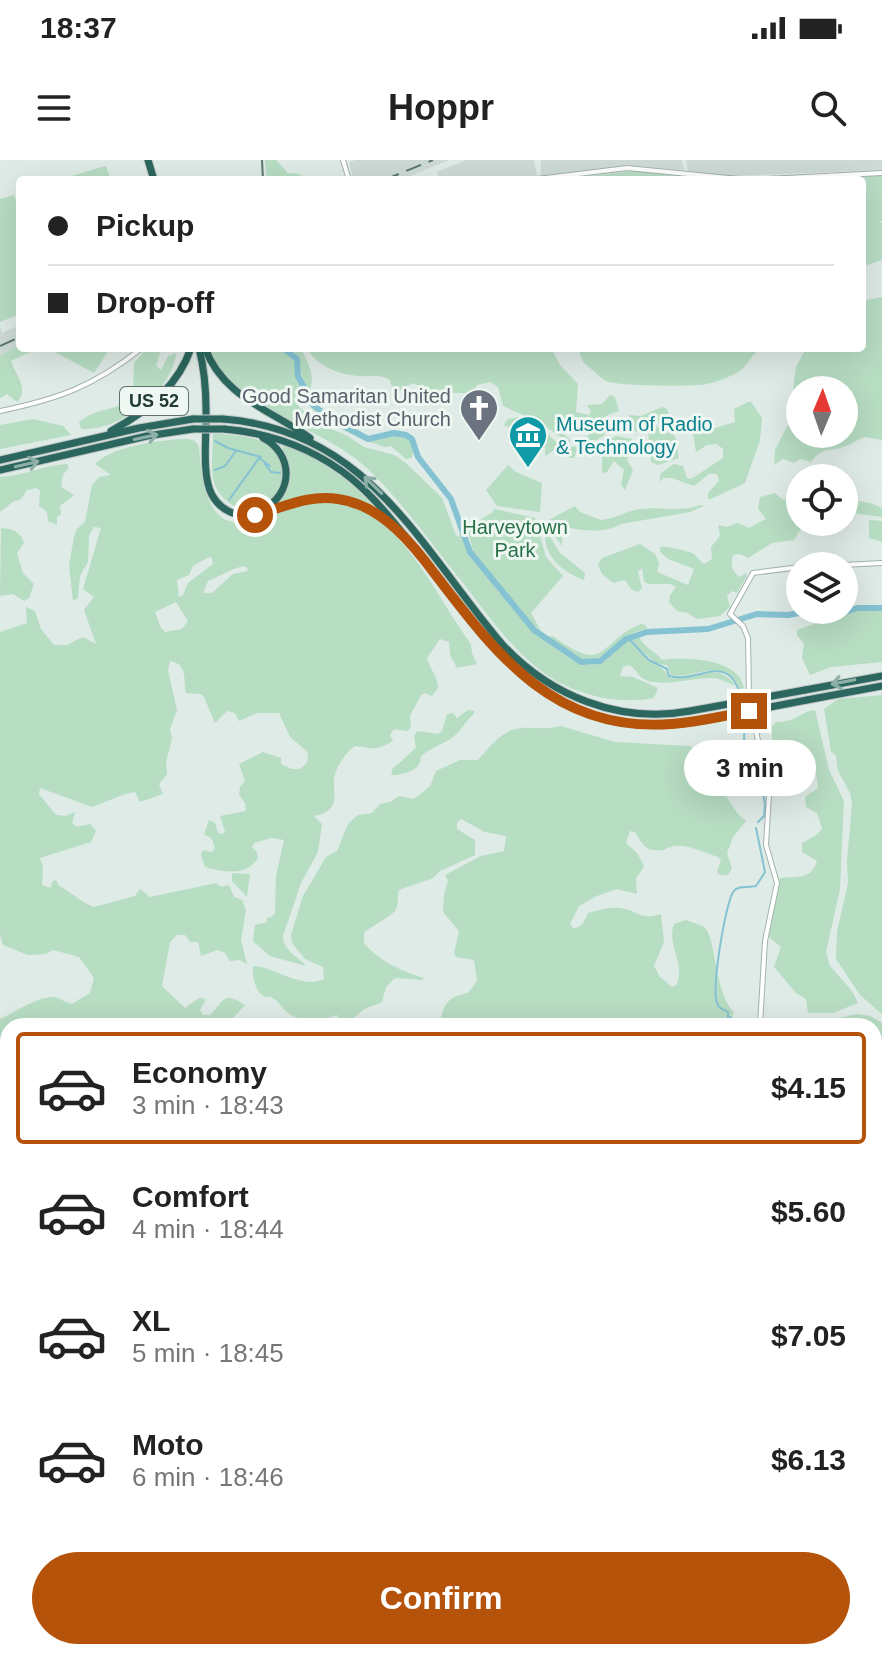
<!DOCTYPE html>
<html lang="en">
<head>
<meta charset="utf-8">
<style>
	:root { --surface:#fff; --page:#f2f2f2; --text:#222; --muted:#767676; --line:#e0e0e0; --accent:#b45309 }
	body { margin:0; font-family:Arial,sans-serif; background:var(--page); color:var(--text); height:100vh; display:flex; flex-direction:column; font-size:30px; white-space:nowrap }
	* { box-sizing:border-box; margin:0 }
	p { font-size:26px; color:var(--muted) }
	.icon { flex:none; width:44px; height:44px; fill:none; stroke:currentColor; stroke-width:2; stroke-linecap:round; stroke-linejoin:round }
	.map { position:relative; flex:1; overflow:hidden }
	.sheet { position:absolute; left:0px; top:858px; width:882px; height:642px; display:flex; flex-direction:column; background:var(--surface); border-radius:24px 24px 0 0; box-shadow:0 8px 32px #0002 }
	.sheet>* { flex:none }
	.guide { position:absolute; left:16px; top:16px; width:850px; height:176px; border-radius:8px; box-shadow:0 8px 32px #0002; display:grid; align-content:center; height:176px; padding:0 32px; background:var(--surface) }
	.needle { width:52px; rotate:2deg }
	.fabs { position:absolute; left:786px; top:216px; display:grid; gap:16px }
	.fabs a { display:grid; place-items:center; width:72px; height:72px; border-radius:50%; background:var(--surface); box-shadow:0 8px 32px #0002; font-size:40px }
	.end { position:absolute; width:36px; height:36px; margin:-18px; border:10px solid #b45309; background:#fff; box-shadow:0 0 0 4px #fff }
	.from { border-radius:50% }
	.bubble { position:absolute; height:56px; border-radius:28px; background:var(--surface); box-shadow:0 8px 32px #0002; font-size:26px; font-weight:600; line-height:56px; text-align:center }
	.guide b { display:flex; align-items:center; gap:28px; height:76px; font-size:30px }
	.guide b+b { border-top:2px solid var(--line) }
	.guide i { width:20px; height:20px; background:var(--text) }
	ul { padding:14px 0 0; list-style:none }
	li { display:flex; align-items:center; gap:24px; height:112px; margin:0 16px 12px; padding:0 16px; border:4px solid transparent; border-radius:8px }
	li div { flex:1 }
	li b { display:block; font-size:30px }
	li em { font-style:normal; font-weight:600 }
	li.active { border-color:var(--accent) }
	li>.icon { width:72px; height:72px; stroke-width:1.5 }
	.cta { display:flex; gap:16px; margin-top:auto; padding:16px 32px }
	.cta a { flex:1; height:92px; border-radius:48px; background:var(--accent); color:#fff; font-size:32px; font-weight:600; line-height:92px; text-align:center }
	.status { display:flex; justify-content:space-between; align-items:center; height:56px; padding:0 40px; background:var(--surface); direction:ltr }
	.status svg { height:22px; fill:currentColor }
	header { display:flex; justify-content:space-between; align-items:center; height:104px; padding:0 32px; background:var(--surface); font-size:36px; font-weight:600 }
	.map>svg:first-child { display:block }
	.built { fill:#cddad5 }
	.green { fill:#b7ddc3; fill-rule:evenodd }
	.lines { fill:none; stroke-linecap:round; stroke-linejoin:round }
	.stream { stroke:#85c2d2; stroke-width:2 }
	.river { stroke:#85c2d2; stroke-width:6 }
	.tertiary-casing { stroke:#a2b3ad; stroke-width:6 }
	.motorway-casing { stroke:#c1c8c6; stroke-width:9 }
	.tertiary { stroke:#fff; stroke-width:4 }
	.motorway { stroke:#2b675e; stroke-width:7 }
	.rail { stroke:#5a7770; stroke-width:2; stroke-dasharray:16 8; stroke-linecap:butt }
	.motorway-bridge-casing { stroke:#c1c8c6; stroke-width:9; stroke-linecap:butt }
	.motorway-bridge { stroke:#2b675e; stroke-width:7 }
	.oneway { stroke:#8dafa8 }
	.route { stroke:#b45309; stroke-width:10 }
	.labels { text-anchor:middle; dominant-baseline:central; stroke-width:6; stroke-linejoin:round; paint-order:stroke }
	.shield { fill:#eff7f3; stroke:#5e736e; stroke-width:2 }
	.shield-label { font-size:18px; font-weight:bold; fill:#203b35 }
	.worship-label { font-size:20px; fill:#5b616d; stroke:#eff7f3; text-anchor:end }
	.culture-label { font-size:20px; fill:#0d838f; stroke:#eff7f3; text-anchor:start }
	.park-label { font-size:20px; fill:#297249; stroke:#eff7f3 }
</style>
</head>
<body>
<div class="status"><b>18:37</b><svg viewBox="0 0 49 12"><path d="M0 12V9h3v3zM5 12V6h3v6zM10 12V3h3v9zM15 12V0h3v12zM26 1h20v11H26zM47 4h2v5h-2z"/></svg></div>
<header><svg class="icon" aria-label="menu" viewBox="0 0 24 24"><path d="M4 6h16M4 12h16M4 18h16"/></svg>Hoppr<svg class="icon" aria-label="search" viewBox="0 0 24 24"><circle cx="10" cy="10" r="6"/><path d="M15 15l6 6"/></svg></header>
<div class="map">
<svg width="882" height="1499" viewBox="0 0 882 1499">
	<rect width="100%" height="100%" fill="#dfebe6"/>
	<g class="built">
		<path d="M356,0H449L400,20H354L349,2Z"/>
		<path d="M466,0H534L537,16L501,20H440L437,12Z"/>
		<path d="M541,0H682L684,10L626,5L541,16Z"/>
		<path d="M686,0H882V10L732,16L688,11Z"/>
		<path d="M20,165V188H37L0,205V166L2,173Z"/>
	</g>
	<g class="green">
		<path d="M265,0H276L288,13L299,14L306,20H267Z"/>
		<path d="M106,6L111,20H58L105,6Z"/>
		<path d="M633,11L712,20H553Z"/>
		<path d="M853,16H882V61H878L882,63V100L862,107V20H796Z"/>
		<path d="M14,35L20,50V154L0,162V39Z"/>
		<path d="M882,137V280L865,277C858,279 852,284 846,286C832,292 823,285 811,302L800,299L794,303L783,299L774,305L775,290L789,263L796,207L806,188H862V141ZM844,230V274H800V230Z"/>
		<path d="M20,185V188H38L11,201C15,214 30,230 17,242L7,234L0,238V196Z"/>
		<path d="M52,188H110L94,213L53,191Z"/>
		<path d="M147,188H164L161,190L156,206L161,210L168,196L175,193L176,195C170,233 119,271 81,269L79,262C95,248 116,251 133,238L134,203Z"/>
		<path d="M208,188H281L290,192L297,201V219L304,233L300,236L299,247L321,265L346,275L364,287L394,295L406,303L442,338L456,375L458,377L460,373C468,403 556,504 588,505C608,505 612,486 629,480C639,494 664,507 670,518C694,521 718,500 736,526C729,524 722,518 712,518C694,517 659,529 642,518C638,515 635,508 629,505L623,507L620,516L633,517L658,528L654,538C617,545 575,535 544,513C510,488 488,455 463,423C432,385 405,345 370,311C321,264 238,254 208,188Z"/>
		<path d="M289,188H301C307,202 316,215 310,230C298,219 304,199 289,188Z"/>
		<path d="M307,188H551L560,205L578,224L576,252L589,255L591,251L587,245L602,244L610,235L615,237L619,251C610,254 600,256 599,268L604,271L605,275L597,280L583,281V277L588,276L589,273L565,261L564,274L571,281L568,282L539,262L503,246L498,227L490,222L477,225L472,233H454L439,236L413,223L398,232L391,225L390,220C379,214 370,217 358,216C337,214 317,206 307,188Z"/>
		<path d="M578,188H763C751,193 750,203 741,210C735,215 715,223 706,224C693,227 615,226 606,221C598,216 590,207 583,202Z"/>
		<path d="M308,240L324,256L367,281C385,280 403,266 414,287L412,298L406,299L391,286L385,287C367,281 310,260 308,240Z"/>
		<path d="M748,242H751L762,258L760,280L745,323L711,339H708V333L719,321L717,314H709L694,326L672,318H663L660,322V314L674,304L683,306L687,318L691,319L723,298V289L717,284L707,285L696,292L692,268L699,264L702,271H705L732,263L735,262L734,249Z"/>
		<path d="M662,247L667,249L672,263L684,266L683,268L670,270L662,263L651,262L639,271L629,272V255L641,256Z"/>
		<path d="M519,257L537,265L560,285L578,287L574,298H569L565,291L558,288L545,296V288L538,272L530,271L515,263L508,267L504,265L508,259Z"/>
		<path d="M33,259L63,266L71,275L0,289V265Z"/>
		<path d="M654,265L675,276L679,298L658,305L651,302L648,270Z"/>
		<path d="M213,274C228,274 253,276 267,284C303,306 271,364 234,346C225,341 217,332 214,323C210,308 213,289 213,274Z"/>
		<path d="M616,276L632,279L627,300L633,310L625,330L621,325L624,310L614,301L607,312L602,313V296L593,287Z"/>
		<path d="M189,279L195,281L199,286C209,435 284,314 359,349C413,375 437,439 471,484L472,493L477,504L457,508L450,495L449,482L440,479L427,498C430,510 438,516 438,528L432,536L425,533L421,535L410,556L411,568L407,571L394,569L390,575L393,581C374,592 374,588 355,586C346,592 336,607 334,618C333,629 339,644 326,652C322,654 318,655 314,656L322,664L318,692L301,723L283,776C283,791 298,796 306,806L270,796L253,781L255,765L267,762V758L272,757L275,753L276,716L284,680L271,678L254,683L252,687L257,692L258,698C246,717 225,712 205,707L201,695L203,690L212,692L215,688L212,679L204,674L209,660L215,663L218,673L223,674L225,671L220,656L246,651L245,643L239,635L240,627L245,621L239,604L263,592L281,598V604L292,609H300L307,603L308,592L290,577L279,553H257L239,561L235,553L227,551L215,563L204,537L201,534L186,533C183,519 188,504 170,501L168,510L177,550L170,569L172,579L166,602L167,614L159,624L163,634L140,642L135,632L125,634L92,647L40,628L39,634L56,655L66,656L75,652L72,663L77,667L90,664L96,671L91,682L40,698L43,707L42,725L51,728L52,722L56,720L59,726C69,731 86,745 94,747L135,736L140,729L150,737L216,723L221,727L229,725L234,737L242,740L246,750L241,780L247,804L240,800L230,801L225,793L217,790L201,796L198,782H190L185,775H177L170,782L162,826L185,848L199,838L206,839L200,850L203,855H210C225,840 223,831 245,845L233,858L220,866H8V1187L0,1171V859C14,853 38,836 54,837C61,838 65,843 72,844L90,833L94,818L79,797L53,790L46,794L28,795L3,785L0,775V472L27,463L26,447L35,451L41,469L54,485H67L83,477L96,484L84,450L94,437L83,429L101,368L94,367L89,376L88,402L80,416L78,438L73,441L69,405L74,377L76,370L85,362L92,325L99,317L111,315L95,304C112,286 163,279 189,279ZM209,397L212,398L213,404L188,423L183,435L179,437L177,420L189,415L193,406ZM245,406L248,409L247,411L233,414L212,433H203L208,421C221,416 231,408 245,406ZM176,442L188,461L182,469L165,472L161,468L155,452Z"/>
		<path d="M282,285C321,297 354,323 381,354L367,345L303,337L278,344C292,323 287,307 282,285Z"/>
		<path d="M67,304L69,307L63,315L61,327L74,335L60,346L61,354L57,357V365L48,361L47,352L39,346L40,330L36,328L27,330L20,340L14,341L0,352V317C23,316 44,305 67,304Z"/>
		<path d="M508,305L516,312L542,323L540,352L497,346L486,330Z"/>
		<path d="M775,333L782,339L800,342L799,359L802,367L794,380L772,383L748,398L740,394L733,395C730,406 732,410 739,417L746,413L747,416L737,433L732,431L727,436L730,447L720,456L697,459L688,453L677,451L669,442L670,435L676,427L670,424H648L644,421L642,408L638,412L642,428L638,432L631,429L625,420L613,423L602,414L598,405L602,398L640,384L655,394L659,403L657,412L688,425L694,409L668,399L660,392V387C665,386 691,391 695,395C698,398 701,402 704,404L712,399L711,387L720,376L718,365L727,367L737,363L749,368L766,359L758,349L760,337Z"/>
		<path d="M844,337L847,340C861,341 870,342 882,348V357L844,352Z"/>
		<path d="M700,345L704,346L690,352L621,364C606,373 586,371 570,368L562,372V386L548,366L549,360L575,346L580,352L601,360C615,359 626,351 640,349C660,346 681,353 700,345Z"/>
		<path d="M494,349L535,358L546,397L563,416L531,453L541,471L529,461L473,391L467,368L493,352Z"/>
		<path d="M869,360L882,361V382L869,378Z"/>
		<path d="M1,368C13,369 20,371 24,383L17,393L23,413L34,424L29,438L24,441L13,434L0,436Z"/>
		<path d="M545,375L551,378L559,392L585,413L584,420C563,412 545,398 545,375Z"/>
		<path d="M857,449L882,450V502L831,507L810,515L802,498L804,484L797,475V470Z"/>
		<path d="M641,464L646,465L647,469C599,477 603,531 548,477L553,476C608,517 598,481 641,464Z"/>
		<path d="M636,476H639C642,486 656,492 662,500C685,497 739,498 744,528L740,529C725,493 696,520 671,515L667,505L657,504L632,482L631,478Z"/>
		<path d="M882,535V854L860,835L836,799L837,772L848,723L847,701L852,643L850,633L838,611L836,596L831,591L824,549L838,539Z"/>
		<path d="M468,550L474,551V554C465,561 461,571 453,577C446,582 433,588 425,593C416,600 424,594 419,604C416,611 399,616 391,615L393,608C402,602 407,595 416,588L414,576L417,571L438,574L442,571L447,554L453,553L457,558Z"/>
		<path d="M815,550L829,610L844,641L840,729L826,792L830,806L852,831L858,843L833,853H808L806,839L796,833L774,807L781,787L769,777C769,759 777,736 780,718C796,716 812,720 817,701L802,692V683L815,676L822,669L817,653L806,647L805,637L818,628L815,606L772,587V567L776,562C795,563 799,552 815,550Z"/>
		<path d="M561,566L615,582L690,586C716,602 722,642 746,661L733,677L727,693L732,708L728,715H720L717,712L721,700L718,697C702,692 679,679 664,690C645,692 643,685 635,672L630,671L626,683L637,693L644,706L636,719L637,734L617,729L597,736L579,746L570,764L573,768C583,768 584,761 588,753C602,749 615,745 629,750C642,755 646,759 661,754L664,782L654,806L660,817L672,827L676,825C687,804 666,786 674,764L686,760C691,762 699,764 704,767C716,775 714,833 734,852L732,857L722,860V866H438C445,844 445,838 468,833L477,821L474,800L456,797L454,793L459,771L443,752L444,734L448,721L445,715L481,696L504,691L506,676L485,672L461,659L457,662V669L475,680V695L440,711L433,718L399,730C397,736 399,743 396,749C393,756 371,766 364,773V783C380,802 401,811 424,818L422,820L395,818L386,827L382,842C376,845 369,846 363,850C355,856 352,862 341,864L337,855C320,861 304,864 288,853C282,849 280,842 274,839C266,834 270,840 262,835C254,829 252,813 253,806C275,807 302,830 324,819L323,807L305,799L292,783L291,775L303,736L326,697L337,691L348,664L358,655L372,653L380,644L390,642L399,636L414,639L430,626L436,611L460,600H478C489,588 503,569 521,568C535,567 546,570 561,566Z"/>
		<path d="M232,713L250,714L247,737L232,721Z"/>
		<path d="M857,854L870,856L882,863V1271L874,1284V866H825L830,860Z"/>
		<path d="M0,1199L8,1205V1492H139V1499H0Z"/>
		<path d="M876,1317L882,1320V1499H735L734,1492H874Z"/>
		<path d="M172,1492H694L701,1496L726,1499H172Z"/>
	</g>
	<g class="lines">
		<g class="stream">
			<path d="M215,281L228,288L261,297"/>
			<path d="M265,304L271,312L280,313"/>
			<path d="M215,310L225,306L236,291"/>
			<path d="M229,340L259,298L270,306"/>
			<path d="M628,478L649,500L667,509L669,516C702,525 731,484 744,548"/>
			<path d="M745,555L744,581L758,608L765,644L764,656L758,662"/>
			<path d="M730,857L734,860L758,862"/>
			<path d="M728,866V852C725,850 720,849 718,845C710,833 725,746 733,732C737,725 748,728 756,726L765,712L756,668"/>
			<path d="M686,1492L692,1499"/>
		</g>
		<path class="river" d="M283,188L297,199L298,216L313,245L331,259L368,279L394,273L406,275L412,279L418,297L451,339L470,392L534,470L581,502L600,501L626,479L647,472L708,469L757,454L788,455L804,452L830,457L857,448H882"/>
		<defs>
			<g id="tertiary">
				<path d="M343,0L349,20"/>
				<path d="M529,20L627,8L749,20L882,13"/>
				<path d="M0,251C59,239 94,226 142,188"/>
				<path d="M823,406L882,403"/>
				<path d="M760,866L765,781L777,723L766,685L769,635L749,536L748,478L743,466L730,454L753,413L800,407"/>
				<path d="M730,1492L731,1499"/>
			</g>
			<g id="motorway">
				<path d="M148,0L154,20"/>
				<path d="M199,188C204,208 206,228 206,249C207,273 201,315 212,335C236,377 285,340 319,338C347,336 372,348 392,366"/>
				<path d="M205,188C223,237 271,250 310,278"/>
				<path d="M223,259C368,270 419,386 502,484C550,536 619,564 690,551"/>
				<path d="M224,269C270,273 315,289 352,319C377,340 397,366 417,391C492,488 551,583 692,562"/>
				<path d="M111,271C145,253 178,226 191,188"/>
				<path d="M0,300L139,268L193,259"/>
				<path d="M0,310L147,276L193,269"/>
				<path d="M262,350C294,334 294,294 263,278"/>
				<path d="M805,530L882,516"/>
				<path d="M807,540L882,526"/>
			</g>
		</defs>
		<use href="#tertiary" class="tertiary-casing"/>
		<use href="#motorway" class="motorway-casing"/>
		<use href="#tertiary" class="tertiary"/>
		<use href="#motorway" class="motorway"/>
		<g class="rail">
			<path d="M262,0L263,20"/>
			<path d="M384,20L433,0"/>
			<path d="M0,186L20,177"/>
		</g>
		<defs>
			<g id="motorway-bridge">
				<path d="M193,259H223"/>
				<path d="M193,269H224"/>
				<path d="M690,551L805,530"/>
				<path d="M692,562L807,540"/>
			</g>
		</defs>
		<use href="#motorway-bridge" class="motorway-bridge-casing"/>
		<use href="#motorway-bridge" class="motorway-bridge"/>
	</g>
	<defs><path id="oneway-shaft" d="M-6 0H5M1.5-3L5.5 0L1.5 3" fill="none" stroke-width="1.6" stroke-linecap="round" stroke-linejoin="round" transform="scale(2)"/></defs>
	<g class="oneway">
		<use href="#oneway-shaft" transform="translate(146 277) rotate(-12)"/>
		<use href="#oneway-shaft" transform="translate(27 304) rotate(-13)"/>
		<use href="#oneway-shaft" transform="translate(373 325) rotate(-136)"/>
		<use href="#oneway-shaft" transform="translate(843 522) rotate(169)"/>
	</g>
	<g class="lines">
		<path class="route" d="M255,355C283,348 308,334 338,339C375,344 403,373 425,401C491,487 549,573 671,564C697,562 724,556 749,551"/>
	</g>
	<defs>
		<symbol id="church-pin" viewBox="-11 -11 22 30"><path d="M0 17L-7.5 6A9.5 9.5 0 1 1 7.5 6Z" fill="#6b7280" stroke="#eff7f3"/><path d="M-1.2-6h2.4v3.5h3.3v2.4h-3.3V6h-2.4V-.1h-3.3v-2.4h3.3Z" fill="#fff"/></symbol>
		<symbol id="museum-pin" viewBox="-11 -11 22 30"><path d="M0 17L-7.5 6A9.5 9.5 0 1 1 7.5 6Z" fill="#0f9aa8" stroke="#eff7f3"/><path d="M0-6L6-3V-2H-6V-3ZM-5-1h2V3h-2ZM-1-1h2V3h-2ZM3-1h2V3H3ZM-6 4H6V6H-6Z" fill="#fff"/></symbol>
	</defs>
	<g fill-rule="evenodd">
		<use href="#church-pin" x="457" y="226" width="44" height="60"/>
		<use href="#museum-pin" x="506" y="253" width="44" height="60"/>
	</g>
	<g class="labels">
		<rect class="shield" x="120" y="227" width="68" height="28" rx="6"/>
		<g class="shield-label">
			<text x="154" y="241">US 52</text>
		</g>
		<g class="worship-label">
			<text x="451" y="236">Good Samaritan United<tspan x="451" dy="23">Methodist Church</tspan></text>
		</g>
		<g class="culture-label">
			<text x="556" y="264">Museum of Radio<tspan x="556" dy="23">&amp; Technology</tspan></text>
		</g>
		<g class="park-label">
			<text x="515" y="367">Harveytown<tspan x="515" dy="23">Park</tspan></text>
		</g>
	</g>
</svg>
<div class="fabs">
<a><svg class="needle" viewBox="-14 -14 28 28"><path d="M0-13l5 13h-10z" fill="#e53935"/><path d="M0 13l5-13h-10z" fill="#767676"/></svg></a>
<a><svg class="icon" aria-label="locate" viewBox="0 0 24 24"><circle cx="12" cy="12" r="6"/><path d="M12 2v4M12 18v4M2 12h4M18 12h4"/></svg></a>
<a><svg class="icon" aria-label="layers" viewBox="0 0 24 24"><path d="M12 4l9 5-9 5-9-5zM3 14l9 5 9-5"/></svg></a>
</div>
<i class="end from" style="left:255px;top:355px"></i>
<i class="end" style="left:749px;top:551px"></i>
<div class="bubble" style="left:684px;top:580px;width:132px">3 min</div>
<div class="guide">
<b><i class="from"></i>Pickup</b>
<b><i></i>Drop-off</b>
</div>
<section class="sheet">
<ul>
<li class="active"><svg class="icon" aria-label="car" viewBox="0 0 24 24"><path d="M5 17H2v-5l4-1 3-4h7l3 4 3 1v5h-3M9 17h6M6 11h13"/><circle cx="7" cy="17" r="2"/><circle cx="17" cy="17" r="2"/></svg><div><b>Economy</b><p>3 min · 18:43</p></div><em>$4.15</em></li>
<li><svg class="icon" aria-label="car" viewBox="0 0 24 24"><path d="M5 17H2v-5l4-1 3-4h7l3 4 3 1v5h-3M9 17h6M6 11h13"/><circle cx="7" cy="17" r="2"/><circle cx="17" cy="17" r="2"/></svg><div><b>Comfort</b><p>4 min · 18:44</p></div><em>$5.60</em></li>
<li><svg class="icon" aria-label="car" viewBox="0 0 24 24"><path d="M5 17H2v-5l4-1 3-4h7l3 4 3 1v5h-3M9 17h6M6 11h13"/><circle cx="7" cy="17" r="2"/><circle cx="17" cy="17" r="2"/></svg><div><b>XL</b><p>5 min · 18:45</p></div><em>$7.05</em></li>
<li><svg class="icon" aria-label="car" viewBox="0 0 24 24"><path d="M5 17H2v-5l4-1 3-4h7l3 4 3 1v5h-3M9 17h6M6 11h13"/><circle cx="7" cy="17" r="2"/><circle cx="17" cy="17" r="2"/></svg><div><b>Moto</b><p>6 min · 18:46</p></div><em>$6.13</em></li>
</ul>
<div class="cta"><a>Confirm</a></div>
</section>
</div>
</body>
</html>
